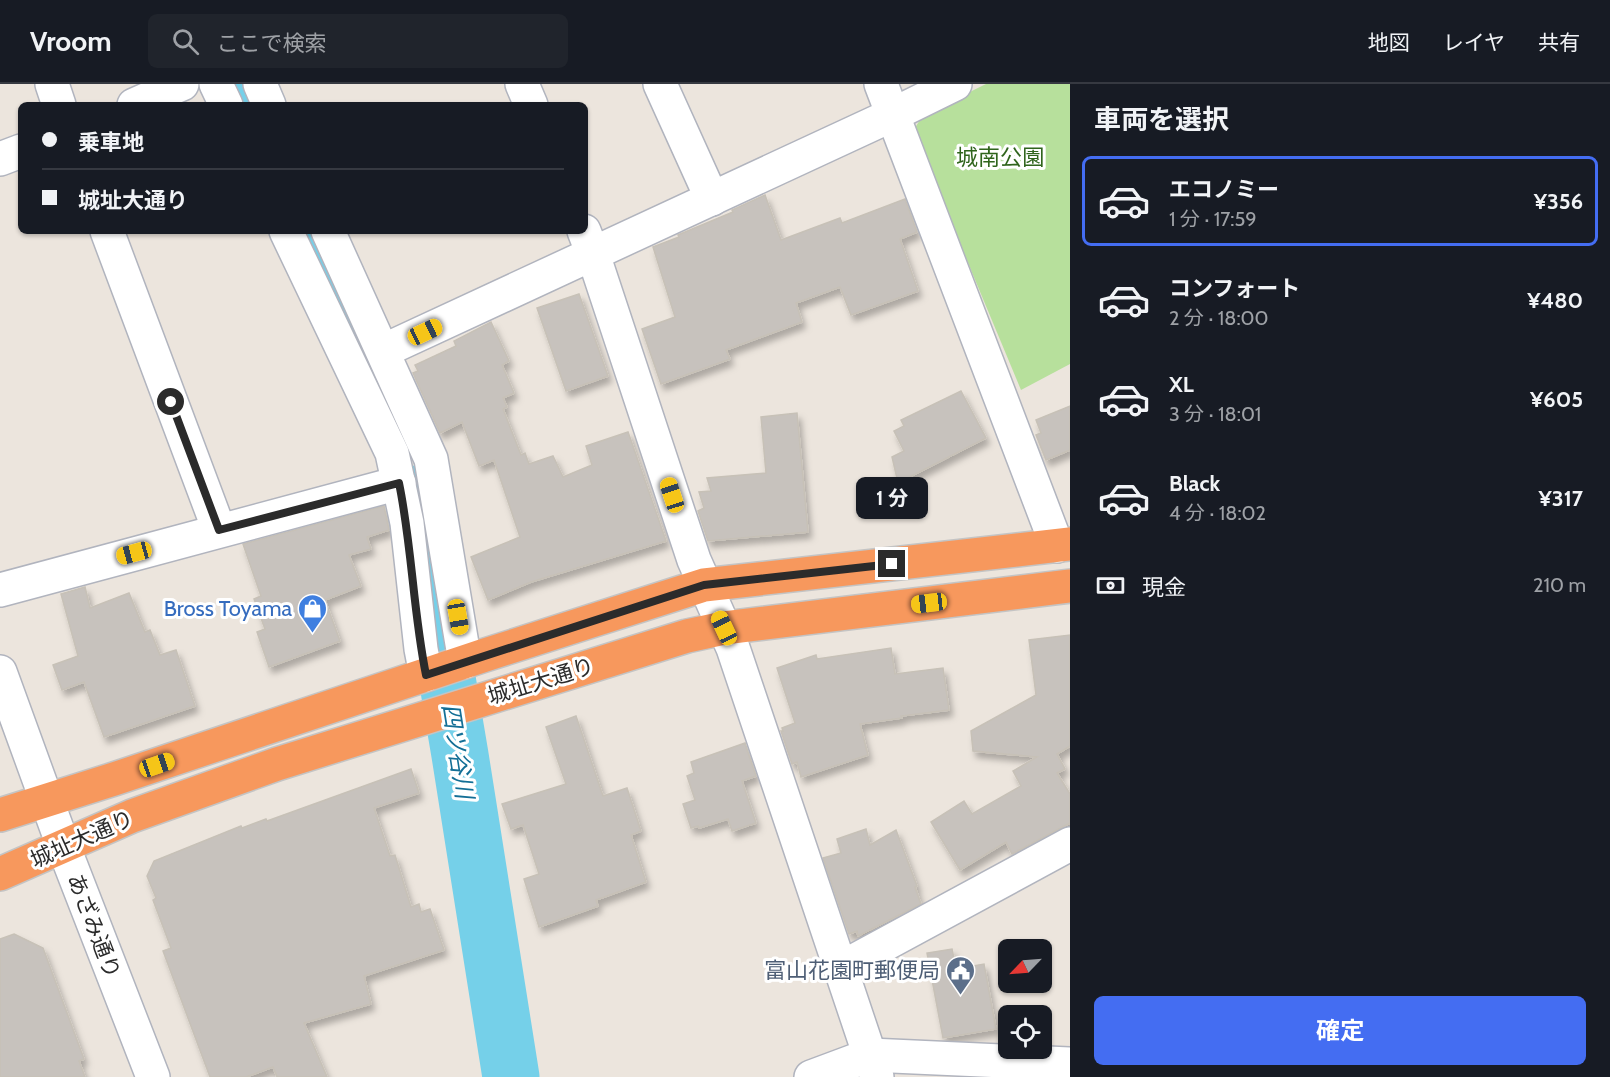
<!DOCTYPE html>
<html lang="ja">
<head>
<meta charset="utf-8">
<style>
	:root { --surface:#171b24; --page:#20242c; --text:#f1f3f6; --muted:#9ea1a6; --line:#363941; --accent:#446df2 }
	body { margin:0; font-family:Cabin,"Noto Sans JP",sans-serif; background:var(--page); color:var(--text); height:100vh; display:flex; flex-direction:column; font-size:22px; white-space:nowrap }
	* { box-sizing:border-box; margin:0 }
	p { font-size:20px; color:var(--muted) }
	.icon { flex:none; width:33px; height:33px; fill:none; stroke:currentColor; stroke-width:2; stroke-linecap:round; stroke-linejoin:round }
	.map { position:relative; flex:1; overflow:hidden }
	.side { display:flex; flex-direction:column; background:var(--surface); width:540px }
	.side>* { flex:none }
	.guide { position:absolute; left:18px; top:18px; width:570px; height:132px; border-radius:9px; box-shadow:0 2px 4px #0004; display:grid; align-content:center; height:132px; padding:0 24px; background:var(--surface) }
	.needle { width:39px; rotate:245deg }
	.buttons { position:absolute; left:998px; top:855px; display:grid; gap:12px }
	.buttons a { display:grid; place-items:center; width:54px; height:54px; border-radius:9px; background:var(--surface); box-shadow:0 2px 4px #0004; font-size:30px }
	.end { position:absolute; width:27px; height:27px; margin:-14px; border:8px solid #2b2b2b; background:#fff; box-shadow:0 0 0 3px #fff }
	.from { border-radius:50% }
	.bubble { position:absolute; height:42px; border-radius:9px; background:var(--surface); box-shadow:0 2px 4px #0004; font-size:20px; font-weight:700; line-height:42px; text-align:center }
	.car { position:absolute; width:18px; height:36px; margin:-18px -9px; border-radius:8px; box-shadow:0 0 4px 2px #0007; background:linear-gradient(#f5c518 24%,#345 0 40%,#f5c518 0 76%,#345 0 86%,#f5c518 0) }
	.guide b { display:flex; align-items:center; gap:21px; height:57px; font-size:22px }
	.guide b+b { border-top:2px solid var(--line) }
	.guide i { width:15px; height:15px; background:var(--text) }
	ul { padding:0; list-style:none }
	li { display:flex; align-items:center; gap:18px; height:90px; margin:0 12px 9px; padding:0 12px; border:3px solid transparent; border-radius:9px }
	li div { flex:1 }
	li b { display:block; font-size:22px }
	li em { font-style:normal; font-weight:700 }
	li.on { border-color:var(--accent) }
	li>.icon { width:54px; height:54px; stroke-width:1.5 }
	h2 { padding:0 24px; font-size:27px; line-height:72px }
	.pay { display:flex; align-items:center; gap:15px; height:66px; padding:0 24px; font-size:22px }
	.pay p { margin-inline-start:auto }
	.button { display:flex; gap:12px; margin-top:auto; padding:12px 24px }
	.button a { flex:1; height:69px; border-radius:9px; background:var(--accent); color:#fff; font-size:24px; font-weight:700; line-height:69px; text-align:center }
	header { display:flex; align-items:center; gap:36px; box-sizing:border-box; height:84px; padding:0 30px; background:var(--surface); border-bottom:2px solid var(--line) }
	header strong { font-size:28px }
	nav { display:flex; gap:33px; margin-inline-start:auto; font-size:21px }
	.search { width:420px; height:54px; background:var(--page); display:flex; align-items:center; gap:15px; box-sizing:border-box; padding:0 21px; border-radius:9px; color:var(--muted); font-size:22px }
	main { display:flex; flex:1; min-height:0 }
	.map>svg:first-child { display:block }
	.green { fill:#b7e09c }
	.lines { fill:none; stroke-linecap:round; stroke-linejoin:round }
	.river { stroke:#75d0e9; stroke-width:57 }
	.building { fill:#c7c2bd; stroke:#c7c1b7; stroke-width:1.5; filter:url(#shadow) }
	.street-casing { stroke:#b1b4be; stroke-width:36 }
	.secondary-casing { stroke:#b1b4be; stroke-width:36 }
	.highway-casing { stroke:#c4c4c4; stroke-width:36 }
	.street { stroke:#fff; stroke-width:33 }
	.secondary { stroke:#fff; stroke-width:33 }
	.highway { stroke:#f7985d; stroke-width:33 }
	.route { stroke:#2b2b2b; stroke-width:8 }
	.labels { text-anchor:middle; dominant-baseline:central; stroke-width:6; stroke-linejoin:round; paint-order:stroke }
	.park-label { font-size:22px; fill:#30651d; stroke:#fff }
	.shop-label { font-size:22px; fill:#366cbe; stroke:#fff; text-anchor:end }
	.street-label { font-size:22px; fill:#2b2b2b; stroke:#fff }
	.service-label { font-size:22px; fill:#4e5e75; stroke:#fff; text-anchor:end }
	.water-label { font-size:24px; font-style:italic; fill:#136f96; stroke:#fff }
</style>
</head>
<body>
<header>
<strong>Vroom</strong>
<div class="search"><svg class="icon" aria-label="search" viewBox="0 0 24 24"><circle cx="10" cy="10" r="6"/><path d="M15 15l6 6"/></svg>ここで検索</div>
<nav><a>地図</a><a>レイヤ</a><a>共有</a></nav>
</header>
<main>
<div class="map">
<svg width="1070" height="993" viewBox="0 0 1070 993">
	<defs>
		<filter id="shadow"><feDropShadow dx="3.5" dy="6" stdDeviation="3" flood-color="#0004"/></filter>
	</defs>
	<rect width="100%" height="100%" fill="#ece5dd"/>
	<path class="green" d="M986,0H1070V280L1021,306L913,47L923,31Z"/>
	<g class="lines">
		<g class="river">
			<path d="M237,0L247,21"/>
			<path d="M305,147L355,255"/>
			<path d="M416,410L460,671L511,993"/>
		</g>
	</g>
	<g class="building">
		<path d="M765,111L781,156L840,134L842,139L905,115L917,148L900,155L918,207L851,231L840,203L796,219L802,238L726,266L730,275L661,300L642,245L675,233L653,163L679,153L678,151L733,128L732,126Z"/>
		<path d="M579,210L608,292L566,307L537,224Z"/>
		<path d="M491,238L509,277L502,281L514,309L503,314L507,323L503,325L521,371L525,369L529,380L553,372L563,393L592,381L586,362L628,348L666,457L531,498L488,516L471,473L520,453L494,376L479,382L462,338L440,349L413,289L418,287L415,281L456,262L454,257Z"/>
		<path d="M961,307L986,354L898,399L892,373L904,367L894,347L904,342L901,336Z"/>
		<path d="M1070,322V366L1046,376L1036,351L1041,349L1036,336Z"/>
		<path d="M797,329L808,448L708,457L698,427L704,424L699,408L711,407L707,394L766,389L761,333Z"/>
		<path d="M384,422L389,446L367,453L371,465L349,471L361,502L325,516L340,557L269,583L257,548L265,545L254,515L261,512L243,460Z"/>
		<path d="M85,503L90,524L129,509L145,548L150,546L160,571L176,566L195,622L104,653L84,598L62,606L53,581L78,572L61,510Z"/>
		<path d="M1070,551V662L1057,670L1065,685L1057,689L1070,710V739L1012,770L1006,758L960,786L931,738L964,717L972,730L1021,702L1013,687L1037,673L973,667L971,647L1036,611L1029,556Z"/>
		<path d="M891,564L895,590L943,584L949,626L901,632L902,634L860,640L868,671L801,693L797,678L792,680L781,647H783L782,644L795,639L777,584L816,571L817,575Z"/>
		<path d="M576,632L603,712L627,704L641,747L631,751L646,798L596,816L598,822L539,843L524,795L539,790L523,741L511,745L502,720L566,700L546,643Z"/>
		<path d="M745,659L756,692L742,697L756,739L732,747L728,735L699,744L698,742L691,744L683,720L695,716L687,692L694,689L691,678Z"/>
		<path d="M411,685L419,709L374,724L390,772L395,771L411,823L419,820L421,828L430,825L444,866L364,892L371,920L304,939L327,993H277L273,983L246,993H210L163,867L171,864L153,816L156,814L147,792L154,777L241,742L242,744L266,735L267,737Z"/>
		<path d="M866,745L870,761L896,746L917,802L915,803L921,820L858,852L857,847L849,850L823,774L841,769L837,755Z"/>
		<path d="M14,850L43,864L84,975L79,977L85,993H0V855Z"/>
		<path d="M952,865L956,885L984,880L996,945L943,954L927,869Z"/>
	</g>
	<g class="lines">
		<defs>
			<g id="street">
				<path d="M52,0L59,21"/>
				<path d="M216,0L226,21"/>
				<path d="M260,0L269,21"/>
				<path d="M522,0L531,21"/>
				<path d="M660,0L712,115"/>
				<path d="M881,0L1057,462"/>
				<path d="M134,21L182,0"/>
				<path d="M0,75L21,67"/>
				<path d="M107,147L219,446"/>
				<path d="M286,147L392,369L407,439L421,565L426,591"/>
				<path d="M328,147L431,375L465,578"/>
				<path d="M584,147L593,170L694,476L733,564L877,993"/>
				<path d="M383,267L892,31L955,0"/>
				<path d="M0,506L399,399"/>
				<path d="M841,884L1070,760"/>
				<path d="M811,993L870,971L1070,980"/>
			</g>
			<path id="secondary" d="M0,588L64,764L153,993"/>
			<g id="highway">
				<path d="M0,731L114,695L482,572L704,501L1070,460"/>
				<path d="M0,790L132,732L277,680L687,552L724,544L1070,502"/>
			</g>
		</defs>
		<use href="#street" class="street-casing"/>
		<use href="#secondary" class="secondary-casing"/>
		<use href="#highway" class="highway-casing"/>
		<use href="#street" class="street"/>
		<use href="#secondary" class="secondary"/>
		<use href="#highway" class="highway"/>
	</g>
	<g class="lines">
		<path class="route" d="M171,318L219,446L399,399C412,462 413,527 426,591L704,501L892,480"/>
	</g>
	<defs>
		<symbol id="shop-pin" viewBox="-11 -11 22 30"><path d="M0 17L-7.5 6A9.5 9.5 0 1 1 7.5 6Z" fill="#3f7fe0" stroke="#fff"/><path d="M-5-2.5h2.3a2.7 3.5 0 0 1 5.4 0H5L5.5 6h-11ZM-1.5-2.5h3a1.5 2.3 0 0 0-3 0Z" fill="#fff"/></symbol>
		<symbol id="civic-pin" viewBox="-11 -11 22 30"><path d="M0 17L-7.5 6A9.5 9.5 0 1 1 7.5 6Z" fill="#5c6f8a" stroke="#fff"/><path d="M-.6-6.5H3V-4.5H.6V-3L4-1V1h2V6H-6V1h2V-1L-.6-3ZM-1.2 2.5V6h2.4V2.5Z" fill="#fff"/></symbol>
	</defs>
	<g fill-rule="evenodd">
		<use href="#shop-pin" x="296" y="508" width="33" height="45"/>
		<use href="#civic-pin" x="944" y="870" width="33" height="45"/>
	</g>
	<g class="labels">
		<g class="park-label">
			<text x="1000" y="73">城南公園</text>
		</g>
		<g class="shop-label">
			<text x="292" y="524">Bross Toyama</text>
		</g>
		<g class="street-label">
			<text transform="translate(541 597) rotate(-17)">城址大通り</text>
			<text transform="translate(82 755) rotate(-24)">城址大通り</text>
			<text transform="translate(94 842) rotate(69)">あざみ通り</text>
		</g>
		<g class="service-label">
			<text x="940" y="886">富山花園町郵便局</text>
		</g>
		<g class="water-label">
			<text transform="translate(458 667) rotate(81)">四ツ谷川</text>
		</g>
	</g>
</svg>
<div class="buttons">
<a><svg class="needle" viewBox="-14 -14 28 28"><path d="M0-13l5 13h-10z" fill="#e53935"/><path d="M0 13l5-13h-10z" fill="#9ea1a6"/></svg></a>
<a><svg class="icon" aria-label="locate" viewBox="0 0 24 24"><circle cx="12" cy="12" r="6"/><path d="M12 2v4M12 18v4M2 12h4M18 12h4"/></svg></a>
</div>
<i class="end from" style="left:171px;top:318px"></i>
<i class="end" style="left:892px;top:480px"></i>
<div class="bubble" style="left:856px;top:393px;width:72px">1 分</div>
<i class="car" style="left:425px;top:248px;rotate:65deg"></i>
<i class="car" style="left:672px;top:411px;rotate:342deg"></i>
<i class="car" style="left:134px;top:469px;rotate:255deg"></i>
<i class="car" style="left:929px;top:519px;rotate:263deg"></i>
<i class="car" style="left:458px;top:533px;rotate:170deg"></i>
<i class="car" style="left:724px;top:544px;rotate:335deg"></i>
<i class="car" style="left:157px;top:681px;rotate:71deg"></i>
<div class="guide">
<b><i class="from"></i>乗車地</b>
<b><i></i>城址大通り</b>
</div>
</div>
<section class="side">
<h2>車両を選択</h2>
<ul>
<li class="on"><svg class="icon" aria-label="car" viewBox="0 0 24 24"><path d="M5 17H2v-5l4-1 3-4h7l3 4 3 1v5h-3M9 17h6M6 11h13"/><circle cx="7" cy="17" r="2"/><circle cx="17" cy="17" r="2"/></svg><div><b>エコノミー</b><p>1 分 · 17:59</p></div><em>¥356</em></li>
<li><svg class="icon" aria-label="car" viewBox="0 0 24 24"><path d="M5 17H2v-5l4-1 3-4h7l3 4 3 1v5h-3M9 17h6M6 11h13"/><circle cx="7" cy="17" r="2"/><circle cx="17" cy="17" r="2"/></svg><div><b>コンフォート</b><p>2 分 · 18:00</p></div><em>¥480</em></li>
<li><svg class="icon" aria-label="car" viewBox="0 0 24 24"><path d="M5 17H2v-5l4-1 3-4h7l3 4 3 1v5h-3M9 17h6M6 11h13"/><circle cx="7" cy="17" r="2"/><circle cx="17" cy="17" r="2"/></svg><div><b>XL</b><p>3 分 · 18:01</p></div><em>¥605</em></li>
<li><svg class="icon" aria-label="car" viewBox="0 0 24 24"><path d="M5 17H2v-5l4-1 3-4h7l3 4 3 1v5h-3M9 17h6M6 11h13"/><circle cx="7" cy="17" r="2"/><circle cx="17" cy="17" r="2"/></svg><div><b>Black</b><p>4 分 · 18:02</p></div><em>¥317</em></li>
</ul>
<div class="pay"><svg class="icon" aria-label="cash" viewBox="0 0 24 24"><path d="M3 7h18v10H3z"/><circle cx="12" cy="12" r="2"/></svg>現金<p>210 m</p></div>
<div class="button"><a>確定</a></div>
</section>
</main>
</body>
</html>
